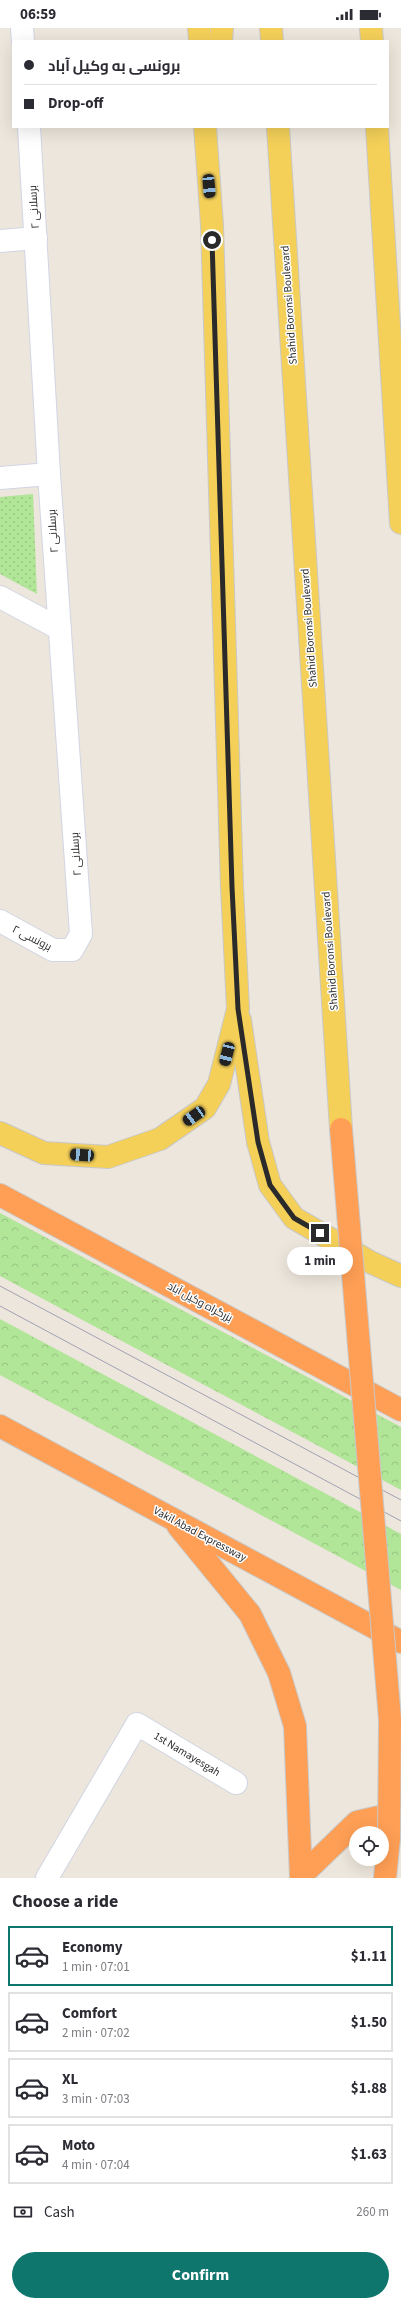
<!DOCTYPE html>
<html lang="en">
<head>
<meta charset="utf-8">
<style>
	:root { --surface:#fff; --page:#f7f7f7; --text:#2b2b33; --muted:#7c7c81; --line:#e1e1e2; --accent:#0f766e }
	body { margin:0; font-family:"Source Sans 3",Cairo,sans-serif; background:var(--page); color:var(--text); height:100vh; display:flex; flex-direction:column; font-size:15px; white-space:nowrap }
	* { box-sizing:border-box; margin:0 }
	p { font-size:13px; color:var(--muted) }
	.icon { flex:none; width:22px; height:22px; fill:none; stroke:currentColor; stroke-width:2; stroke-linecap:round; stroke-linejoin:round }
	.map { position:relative; height:1850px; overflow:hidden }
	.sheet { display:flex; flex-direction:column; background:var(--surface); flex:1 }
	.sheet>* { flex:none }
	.top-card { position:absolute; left:12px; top:12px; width:377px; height:88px; border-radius:0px; box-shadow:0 4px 16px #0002; display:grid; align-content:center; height:88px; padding:0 12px; background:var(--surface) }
	.controls { position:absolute; left:349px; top:1798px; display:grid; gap:8px }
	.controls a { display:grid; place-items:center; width:40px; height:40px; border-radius:50%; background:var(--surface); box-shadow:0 4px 16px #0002; font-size:20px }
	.end { position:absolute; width:18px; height:18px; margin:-9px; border:5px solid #2a2a2a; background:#fff; box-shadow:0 0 0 2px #fff }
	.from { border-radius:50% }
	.bubble { position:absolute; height:28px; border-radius:14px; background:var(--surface); box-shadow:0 4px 16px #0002; font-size:13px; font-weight:700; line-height:28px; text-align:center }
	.car { position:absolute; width:12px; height:24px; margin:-12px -6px; border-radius:5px; box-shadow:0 0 3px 1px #0007; background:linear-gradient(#222 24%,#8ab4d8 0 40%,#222 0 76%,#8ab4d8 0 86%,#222 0) }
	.top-card b { display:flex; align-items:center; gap:14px; height:38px; font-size:15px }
	.top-card b+b { border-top:1px solid var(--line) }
	.top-card i { width:10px; height:10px; background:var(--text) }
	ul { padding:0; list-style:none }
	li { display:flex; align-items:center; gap:12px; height:60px; margin:0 8px 6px; padding:0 4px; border:2px solid var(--line); border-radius:0px }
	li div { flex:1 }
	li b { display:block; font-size:15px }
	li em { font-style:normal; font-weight:700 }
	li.on { border-color:var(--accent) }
	li>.icon { width:36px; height:36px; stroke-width:1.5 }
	h2 { padding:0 12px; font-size:18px; line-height:48px }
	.pay { display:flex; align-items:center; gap:10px; height:44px; padding:0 12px; font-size:15px }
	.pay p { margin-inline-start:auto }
	.cta { display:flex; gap:8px; margin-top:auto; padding:8px 12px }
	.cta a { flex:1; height:46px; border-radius:24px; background:var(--accent); color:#fff; font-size:16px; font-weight:700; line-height:46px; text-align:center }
	.status { display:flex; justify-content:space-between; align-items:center; height:28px; padding:0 20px; background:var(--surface); direction:ltr }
	.status svg { height:11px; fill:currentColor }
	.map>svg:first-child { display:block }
	.forest { fill:url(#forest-crowns) }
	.park { fill:url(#park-dots) }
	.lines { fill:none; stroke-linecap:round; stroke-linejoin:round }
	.minor-casing { stroke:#d1d5e4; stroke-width:24 }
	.major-casing { stroke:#c8c8c8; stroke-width:24 }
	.highway-casing { stroke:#c8c8c8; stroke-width:24 }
	.minor { stroke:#fff; stroke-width:22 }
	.major { stroke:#f4d059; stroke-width:22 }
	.highway { stroke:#ff9f55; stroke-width:22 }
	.tram { stroke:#9fa2b5; stroke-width:1 }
	.highway-bridge-casing { stroke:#c8c8c8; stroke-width:24; stroke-linecap:butt }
	.highway-bridge { stroke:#ff9f55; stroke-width:22 }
	.route { stroke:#2a2a2a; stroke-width:5 }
	.labels { text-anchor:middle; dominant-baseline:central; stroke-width:3; stroke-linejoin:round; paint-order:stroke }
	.street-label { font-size:11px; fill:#2a2a2a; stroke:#fff }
</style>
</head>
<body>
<div class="status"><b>06:59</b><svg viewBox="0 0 49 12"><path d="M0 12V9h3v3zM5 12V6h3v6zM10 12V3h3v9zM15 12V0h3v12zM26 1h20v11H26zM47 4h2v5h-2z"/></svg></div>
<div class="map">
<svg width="401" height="1850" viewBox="0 0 401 1850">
	<defs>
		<pattern id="forest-crowns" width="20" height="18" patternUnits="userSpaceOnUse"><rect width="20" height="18" fill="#b1e597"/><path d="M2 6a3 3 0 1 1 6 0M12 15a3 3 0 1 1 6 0" fill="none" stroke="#98c582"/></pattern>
		<pattern id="park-dots" width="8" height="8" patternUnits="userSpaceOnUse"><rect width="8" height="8" fill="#b1e597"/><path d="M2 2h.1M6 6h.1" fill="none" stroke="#98c582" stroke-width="1.8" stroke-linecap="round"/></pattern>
	</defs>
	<rect width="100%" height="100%" fill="#ede6dc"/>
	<g class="forest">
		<path d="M0,1185L401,1399V1462L0,1248Z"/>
		<path d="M0,1291L401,1506V1562L0,1347Z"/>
	</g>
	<path class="park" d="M33,466L37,566L0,546V469Z"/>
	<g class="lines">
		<defs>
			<g id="minor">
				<path d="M22,0L23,13"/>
				<path d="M0,213L36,210"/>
				<path d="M0,450L49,446"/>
				<path d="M0,569L60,601"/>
				<path d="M0,893L53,922H72L81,906L49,446L29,99"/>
				<path d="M47,1850L137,1696L236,1755"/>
			</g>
			<g id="major">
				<path d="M199,0L200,13"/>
				<path d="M271,0L272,13"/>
				<path d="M371,0L372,13"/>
				<path d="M221,13L222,0"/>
				<path d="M278,99L341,1101"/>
				<path d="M377,99L401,495"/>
				<path d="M240,992L258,1114L270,1157L294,1190L370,1234L401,1248"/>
				<path d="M0,1105L44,1125L108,1129L160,1111L205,1080L219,1056L238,981L232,859L212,197L205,99"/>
			</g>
			<g id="highway">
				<path d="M0,1167L401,1382"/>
				<path d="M0,1398L401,1614"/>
				<path d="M178,1498L250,1586L279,1645L295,1698L301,1850"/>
				<path d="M301,1848L357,1794L401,1784"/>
				<path d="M385,1850L389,1810"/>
			</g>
		</defs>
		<use href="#minor" class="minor-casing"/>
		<use href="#major" class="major-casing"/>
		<use href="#highway" class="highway-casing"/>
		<use href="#minor" class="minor"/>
		<use href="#major" class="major"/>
		<use href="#highway" class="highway"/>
		<g class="tram">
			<path d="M0,1258L401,1472"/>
			<path d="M0,1278L401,1493"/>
		</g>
		<defs>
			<path id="highway-bridge" d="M341,1101L390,1692L389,1810"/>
		</defs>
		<use href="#highway-bridge" class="highway-bridge-casing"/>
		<use href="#highway-bridge" class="highway-bridge"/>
	</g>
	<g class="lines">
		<path class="route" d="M212,212L232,859L238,981L258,1114L270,1157L294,1190L320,1205"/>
	</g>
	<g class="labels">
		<g class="street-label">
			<text transform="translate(34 179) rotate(-94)">برسلانی ۲</text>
			<text transform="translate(289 277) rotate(-94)">Shahid Boronsi Boulevard</text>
			<text transform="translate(53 503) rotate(-94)">برسلانی ۲</text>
			<text transform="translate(309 600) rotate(-94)">Shahid Boronsi Boulevard</text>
			<text transform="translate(76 826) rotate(-94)">برسلانی ۲</text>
			<text transform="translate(32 910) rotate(27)">برونسی ۲</text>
			<text transform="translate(330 923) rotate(-94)">Shahid Boronsi Boulevard</text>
			<text transform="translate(200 1274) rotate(28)">بزرگراه وکیل آباد</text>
			<text transform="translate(200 1506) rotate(28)">Vakil Abad Expressway</text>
			<text transform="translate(187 1726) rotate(31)">1st Namayesgah</text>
		</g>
	</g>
</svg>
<div class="controls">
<a><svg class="icon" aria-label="locate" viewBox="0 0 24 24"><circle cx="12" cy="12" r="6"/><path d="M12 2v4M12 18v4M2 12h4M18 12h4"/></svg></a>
</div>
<i class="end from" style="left:212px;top:212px"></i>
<i class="end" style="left:320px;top:1205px"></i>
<div class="bubble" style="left:287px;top:1219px;width:66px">1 min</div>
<i class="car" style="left:209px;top:158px;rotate:175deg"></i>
<i class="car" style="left:227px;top:1026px;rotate:194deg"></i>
<i class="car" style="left:194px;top:1088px;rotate:235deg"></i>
<i class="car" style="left:82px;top:1127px;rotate:274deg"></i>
<div class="top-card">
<b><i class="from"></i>برونسی به وکیل آباد</b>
<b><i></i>Drop-off</b>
</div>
</div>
<section class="sheet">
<h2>Choose a ride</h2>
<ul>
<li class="on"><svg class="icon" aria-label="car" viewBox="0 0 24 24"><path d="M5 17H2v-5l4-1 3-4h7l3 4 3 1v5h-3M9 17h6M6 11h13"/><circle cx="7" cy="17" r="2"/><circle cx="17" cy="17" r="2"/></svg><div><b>Economy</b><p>1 min · 07:01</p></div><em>$1.11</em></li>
<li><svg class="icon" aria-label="car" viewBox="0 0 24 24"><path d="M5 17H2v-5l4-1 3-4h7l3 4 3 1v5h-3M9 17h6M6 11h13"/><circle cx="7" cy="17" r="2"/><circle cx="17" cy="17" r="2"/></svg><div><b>Comfort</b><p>2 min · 07:02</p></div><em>$1.50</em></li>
<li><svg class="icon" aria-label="car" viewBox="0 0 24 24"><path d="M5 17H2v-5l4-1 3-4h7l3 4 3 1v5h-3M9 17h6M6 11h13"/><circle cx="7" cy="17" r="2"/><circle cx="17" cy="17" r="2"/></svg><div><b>XL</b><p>3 min · 07:03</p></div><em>$1.88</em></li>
<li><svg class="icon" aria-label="car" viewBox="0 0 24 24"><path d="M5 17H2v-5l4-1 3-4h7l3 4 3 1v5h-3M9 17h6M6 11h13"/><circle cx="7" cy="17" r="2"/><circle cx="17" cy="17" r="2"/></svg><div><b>Moto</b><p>4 min · 07:04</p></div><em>$1.63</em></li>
</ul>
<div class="pay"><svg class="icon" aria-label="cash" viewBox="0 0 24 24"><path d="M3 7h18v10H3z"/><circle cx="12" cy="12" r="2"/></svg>Cash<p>260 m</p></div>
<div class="cta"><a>Confirm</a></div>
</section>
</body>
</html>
